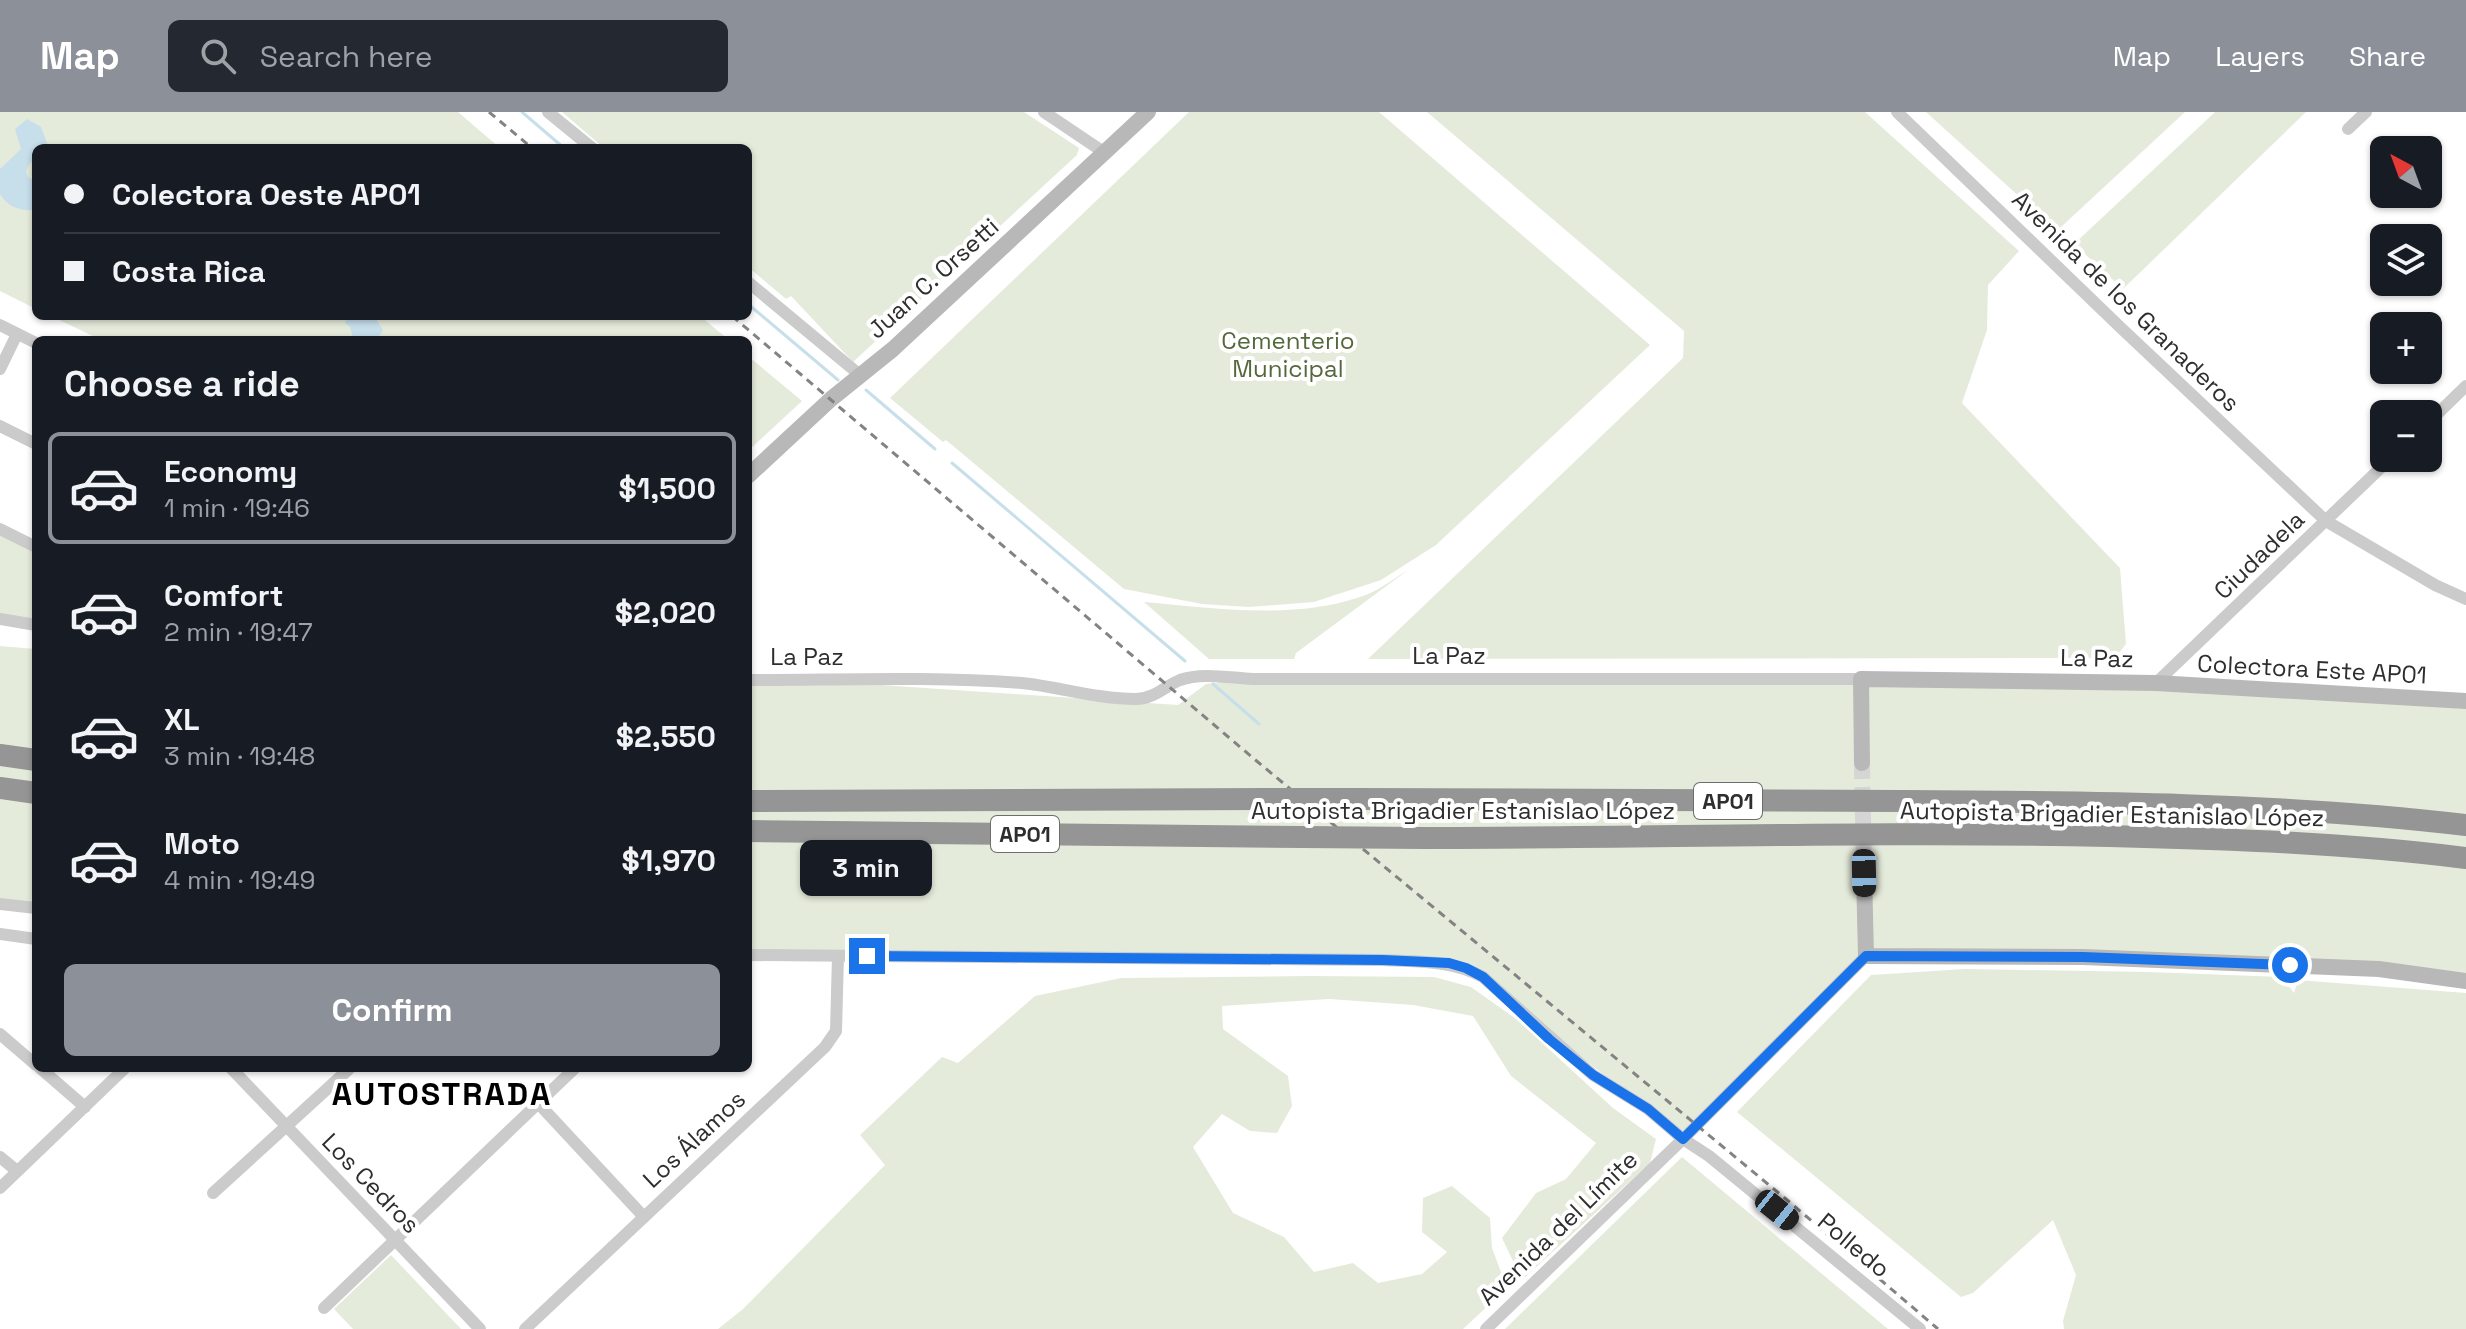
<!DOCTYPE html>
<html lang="en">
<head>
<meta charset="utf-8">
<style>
	:root { --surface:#171b24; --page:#242831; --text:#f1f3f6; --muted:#9ea1a6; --line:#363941; --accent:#8c9099 }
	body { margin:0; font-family:"Space Grotesk",sans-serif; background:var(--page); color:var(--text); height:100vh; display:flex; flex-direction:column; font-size:30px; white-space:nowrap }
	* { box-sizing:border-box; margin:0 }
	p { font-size:26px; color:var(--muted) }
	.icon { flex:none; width:44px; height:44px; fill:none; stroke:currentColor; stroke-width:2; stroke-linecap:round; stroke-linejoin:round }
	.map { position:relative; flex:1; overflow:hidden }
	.drawer { position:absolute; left:32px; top:224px; width:720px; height:736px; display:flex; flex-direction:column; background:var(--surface); border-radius:12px; box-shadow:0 2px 6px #0004 }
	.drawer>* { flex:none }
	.top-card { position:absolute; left:32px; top:32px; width:720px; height:176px; border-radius:12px; box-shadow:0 2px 6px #0004; display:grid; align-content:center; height:176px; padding:0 32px; background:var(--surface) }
	.needle { width:52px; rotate:319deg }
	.controls { position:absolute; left:2370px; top:24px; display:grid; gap:16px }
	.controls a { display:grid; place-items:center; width:72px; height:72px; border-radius:12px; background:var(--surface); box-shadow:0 2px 6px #0004; font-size:40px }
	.end { position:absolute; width:36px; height:36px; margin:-18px; border:10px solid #1a73e8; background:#fff; box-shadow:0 0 0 4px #fff }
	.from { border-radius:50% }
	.bubble { position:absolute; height:56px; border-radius:12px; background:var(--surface); box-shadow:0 2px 6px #0004; font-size:26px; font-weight:600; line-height:56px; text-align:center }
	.car { position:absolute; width:24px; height:48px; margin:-24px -12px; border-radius:10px; box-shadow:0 0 6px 2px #0007; background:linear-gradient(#222 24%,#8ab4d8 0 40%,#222 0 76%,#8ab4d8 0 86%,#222 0) }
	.top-card b { display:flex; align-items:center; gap:28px; height:76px; font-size:30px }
	.top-card b+b { border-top:2px solid var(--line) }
	.top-card i { width:20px; height:20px; background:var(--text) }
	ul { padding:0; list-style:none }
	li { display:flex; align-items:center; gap:24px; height:112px; margin:0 16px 12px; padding:0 16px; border:4px solid transparent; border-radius:12px }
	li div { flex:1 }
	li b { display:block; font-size:30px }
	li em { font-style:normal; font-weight:600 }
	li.selected { border-color:var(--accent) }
	li>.icon { width:72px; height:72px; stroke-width:1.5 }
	h2 { padding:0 32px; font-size:36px; line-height:96px }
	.cta { display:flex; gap:16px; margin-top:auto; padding:16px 32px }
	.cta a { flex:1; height:92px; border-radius:12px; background:var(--accent); color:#fff; font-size:32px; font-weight:600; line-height:92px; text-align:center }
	header { display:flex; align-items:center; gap:48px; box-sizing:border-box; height:112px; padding:0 40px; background:var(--accent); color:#fff }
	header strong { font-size:38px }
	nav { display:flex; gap:44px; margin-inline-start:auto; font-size:28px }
	.search { width:560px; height:72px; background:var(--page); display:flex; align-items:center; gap:20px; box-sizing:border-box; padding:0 28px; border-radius:12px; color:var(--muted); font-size:30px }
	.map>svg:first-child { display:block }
	.green { fill:#e5ebdb }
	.water { fill:#c7dfeb }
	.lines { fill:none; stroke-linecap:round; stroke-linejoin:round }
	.stream { stroke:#c7dfeb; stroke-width:3 }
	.secondary-tunnel { stroke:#d5d5d5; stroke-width:16; stroke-dasharray:16 8; stroke-linecap:butt }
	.street { stroke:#cbcbcb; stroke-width:12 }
	.secondary { stroke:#b8b8b8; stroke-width:16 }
	.highway { stroke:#959595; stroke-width:22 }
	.rail { stroke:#838383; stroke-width:3; stroke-dasharray:8 6; stroke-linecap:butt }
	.highway-bridge { stroke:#959595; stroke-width:22 }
	.route { stroke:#1a73e8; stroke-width:10 }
	.labels { text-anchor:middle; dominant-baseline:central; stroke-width:8; stroke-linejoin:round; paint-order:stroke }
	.shield { fill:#fff; stroke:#6d6d6d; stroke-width:2 }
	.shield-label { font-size:22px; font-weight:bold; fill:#2e2e2e }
	.street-label { font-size:24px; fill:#2e2e2e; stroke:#fff }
	.park-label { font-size:24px; fill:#53693b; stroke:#fff }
	.district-label { font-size:32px; font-weight:bold; letter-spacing:2px; fill:#000; stroke:#fff }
</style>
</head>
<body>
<header>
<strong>Map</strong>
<div class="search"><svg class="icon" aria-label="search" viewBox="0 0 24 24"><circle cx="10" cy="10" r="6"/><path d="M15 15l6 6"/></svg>Search here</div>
<nav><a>Map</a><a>Layers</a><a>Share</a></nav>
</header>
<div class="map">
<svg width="2466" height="1217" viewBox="0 0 2466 1217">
	<rect width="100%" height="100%" fill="#fff"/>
	<g class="green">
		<path d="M0,0H458L500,36H36V197L0,179Z"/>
		<path d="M562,0H1024L1079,36L1077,43L853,250L791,184L786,187L748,155V36H604Z"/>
		<path d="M1189,0H1379L1650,233L1436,433L1381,468L1314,490L1249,495L1202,492L1124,477L946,328L943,330L890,286Z"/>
		<path d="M1427,0H1865L2019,139L1988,173L1987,218L1962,291L2120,456L2126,532L2115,546L1368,547L1683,246L1684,219Z"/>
		<path d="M1926,0H2185L2060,116L2045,108Z"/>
		<path d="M2215,0H2306L2123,177L2074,132Z"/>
		<path d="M51,204H700L729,228H101Z"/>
		<path d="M748,244L802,289L748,339Z"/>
		<path d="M0,423L36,441V507L0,502Z"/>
		<path d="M1408,458L1296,541L1294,547H1209L1144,490C1214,496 1292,508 1360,485C1377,480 1393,467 1408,458Z"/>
		<path d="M0,534L36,537V796L0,792Z"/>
		<path d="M748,564L1178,593L1206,572L1253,567H1861L2466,589V869L2379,857L1866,844L1683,1027L1483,865L1449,851L748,843Z"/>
		<path d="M1965,857L2149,860L2282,865L2294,881L2298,868L2466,881V1217H2064L2063,1209L2076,1163L2053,1108L1973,1181L1961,1185L1737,1000L1871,863Z"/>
		<path d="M1309,864L1434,865L1471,875L1516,907L1613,996L1656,1027L1650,1051L1522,1168L1502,1126L1536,1081L1566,1067L1596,1031L1511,964L1473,904L1413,893L1329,887L1222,894L1223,917L1288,964L1292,994L1277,1021L1250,1019L1222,1002L1193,1035L1233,1101L1284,1125L1314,1160L1353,1151L1378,1171L1422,1162L1447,1140L1422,1120L1423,1086L1452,1074L1490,1106L1492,1136L1507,1176L1463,1217H718L743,1197L885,1053L860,1023L942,945L958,951L1035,884L1121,866Z"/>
		<path d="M1682,1045L1888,1217H1505Z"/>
		<path d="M391,1143L461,1217H353L334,1197Z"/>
	</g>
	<g class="water">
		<path d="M27,7L41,15L49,36H36V49L30,51L26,59L28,65L36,69V98C21,99 8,96 0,82V57L21,37L15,17Z"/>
		<path d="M348,204H374L383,218L377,228L353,226L350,215L345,211Z"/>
	</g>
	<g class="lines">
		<g class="stream">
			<path d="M522,0L564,36"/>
			<path d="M748,192L838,268"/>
			<path d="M866,278L935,337"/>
			<path d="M952,351L1185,549"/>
			<path d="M1213,572L1259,612"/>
		</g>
		<path class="secondary-tunnel" d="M1862,651L1864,761"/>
		<g class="street">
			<path d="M548,0L592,36"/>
			<path d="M1044,0L1105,41"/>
			<path d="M1897,0L2120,215L2326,409L2435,473L2466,487"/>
			<path d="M2348,17L2366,0"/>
			<path d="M748,170L860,263"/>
			<path d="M0,213L36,231"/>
			<path d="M0,257L17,222"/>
			<path d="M2428,311L2466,274"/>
			<path d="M0,314L36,332"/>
			<path d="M0,417L36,435"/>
			<path d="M0,507L36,513"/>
			<path d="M748,568C839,568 931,564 1022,571C1060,575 1097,587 1136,587C1154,587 1165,574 1180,568C1202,560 1230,566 1253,567H1861"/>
			<path d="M2156,571L2391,346"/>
			<path d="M0,792L36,796"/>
			<path d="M0,822L36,827"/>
			<path d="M748,843L1383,848C1418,850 1452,848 1483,865L1593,963L1648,997L1683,1027L1709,1044L1920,1217"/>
			<path d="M0,922L36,953"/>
			<path d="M40,956L85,995"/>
			<path d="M231,956L480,1217"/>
			<path d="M538,991L644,1105"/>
			<path d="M0,1045L17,1059"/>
			<path d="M0,1076L125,956"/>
			<path d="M213,1081L350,956"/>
			<path d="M324,1196L575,956"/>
			<path d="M525,1217L825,935L836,919L838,844"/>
			<path d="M1486,1217L1683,1027L1866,844"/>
		</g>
		<g class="secondary">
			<path d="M748,364L831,287L893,237L1148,0"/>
			<path d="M1862,651L1861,567L2156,571L2466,589"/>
			<path d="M1864,761L1866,844L2083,845L2379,857L2466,869"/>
		</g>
		<g class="highway">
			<path d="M0,643L36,648"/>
			<path d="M0,676L36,681"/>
			<path d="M1357,687C1539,689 1721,689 1903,689C2090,690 2280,691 2466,713"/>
			<path d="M748,689L1266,687"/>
			<path d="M748,719L1302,725"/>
			<path d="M1424,726C1652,726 1881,719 2109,724C2228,727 2348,731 2466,746"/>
		</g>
		<g class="rail">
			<path d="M489,0L532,36"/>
			<path d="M732,204L1259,651L1786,1087L1938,1217"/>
		</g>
		<g class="highway-bridge">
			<path d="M1266,687H1357"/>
			<path d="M1302,725L1424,726"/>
		</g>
	</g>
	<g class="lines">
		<path class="route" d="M867,844L1383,848L1449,851L1466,856L1483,865L1549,927L1593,963L1648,997L1683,1027L1866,844L2083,845L2290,853"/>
	</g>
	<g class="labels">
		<g class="shield">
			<rect x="1694" y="671" width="68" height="36" rx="6"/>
			<rect x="991" y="704" width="68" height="36" rx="6"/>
		</g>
		<g class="shield-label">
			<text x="1728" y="689">AP01</text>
			<text x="1025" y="722">AP01</text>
		</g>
		<g class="street-label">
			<text transform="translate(933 166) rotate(-42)">Juan C. Orsetti</text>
			<text transform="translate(2126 189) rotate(44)">Avenida de los Granaderos</text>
			<text transform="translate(2259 443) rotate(-44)">Ciudadela</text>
			<text x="1449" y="543">La Paz</text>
			<text x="807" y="544">La Paz</text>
			<text transform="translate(2097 546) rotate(1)">La Paz</text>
			<text transform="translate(2312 557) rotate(3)">Colectora Este AP01</text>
			<text x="1463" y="698">Autopista Brigadier Estanislao López</text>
			<text transform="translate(2112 702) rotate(1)">Autopista Brigadier Estanislao López</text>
			<text transform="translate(694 1027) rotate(-43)">Los Álamos</text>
			<text transform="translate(371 1071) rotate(46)">Los Cedros</text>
			<text transform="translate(1558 1116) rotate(-44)">Avenida del Límite</text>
			<text transform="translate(1854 1133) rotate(40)">Polledo</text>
		</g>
		<g class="park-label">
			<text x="1288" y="228">Cementerio<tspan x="1288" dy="28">Municipal</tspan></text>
		</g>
		<g class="district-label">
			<text x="442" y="982">AUTOSTRADA</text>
		</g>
	</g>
</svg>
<div class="controls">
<a><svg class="needle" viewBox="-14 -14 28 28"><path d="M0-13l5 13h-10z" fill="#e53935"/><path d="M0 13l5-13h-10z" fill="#9ea1a6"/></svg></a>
<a><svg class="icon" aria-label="layers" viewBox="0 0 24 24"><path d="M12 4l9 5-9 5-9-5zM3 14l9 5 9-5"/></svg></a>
<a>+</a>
<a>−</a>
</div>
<i class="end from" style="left:2290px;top:853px"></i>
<i class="end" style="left:867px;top:844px"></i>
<div class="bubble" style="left:800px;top:728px;width:132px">3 min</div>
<i class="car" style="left:1864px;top:761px;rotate:179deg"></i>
<i class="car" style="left:1777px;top:1098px;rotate:129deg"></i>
<div class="top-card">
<b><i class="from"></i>Colectora Oeste AP01</b>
<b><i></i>Costa Rica</b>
</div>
<section class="drawer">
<h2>Choose a ride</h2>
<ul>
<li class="selected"><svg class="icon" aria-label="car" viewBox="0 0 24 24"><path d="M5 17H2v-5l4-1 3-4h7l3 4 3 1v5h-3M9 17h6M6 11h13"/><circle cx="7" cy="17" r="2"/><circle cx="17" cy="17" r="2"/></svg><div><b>Economy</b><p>1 min · 19:46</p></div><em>$1,500</em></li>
<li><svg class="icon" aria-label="car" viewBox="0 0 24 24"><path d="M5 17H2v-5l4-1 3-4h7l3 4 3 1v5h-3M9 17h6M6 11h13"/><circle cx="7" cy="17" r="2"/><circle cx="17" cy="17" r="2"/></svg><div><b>Comfort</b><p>2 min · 19:47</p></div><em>$2,020</em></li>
<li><svg class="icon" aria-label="car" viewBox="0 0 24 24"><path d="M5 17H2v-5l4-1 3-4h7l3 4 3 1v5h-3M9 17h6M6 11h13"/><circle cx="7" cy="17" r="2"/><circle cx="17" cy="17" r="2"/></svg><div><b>XL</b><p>3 min · 19:48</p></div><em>$2,550</em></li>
<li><svg class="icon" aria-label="car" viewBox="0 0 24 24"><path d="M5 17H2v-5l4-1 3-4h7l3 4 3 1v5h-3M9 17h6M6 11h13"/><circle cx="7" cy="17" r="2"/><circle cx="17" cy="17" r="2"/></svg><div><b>Moto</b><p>4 min · 19:49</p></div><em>$1,970</em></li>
</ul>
<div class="cta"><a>Confirm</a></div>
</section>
</div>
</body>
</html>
